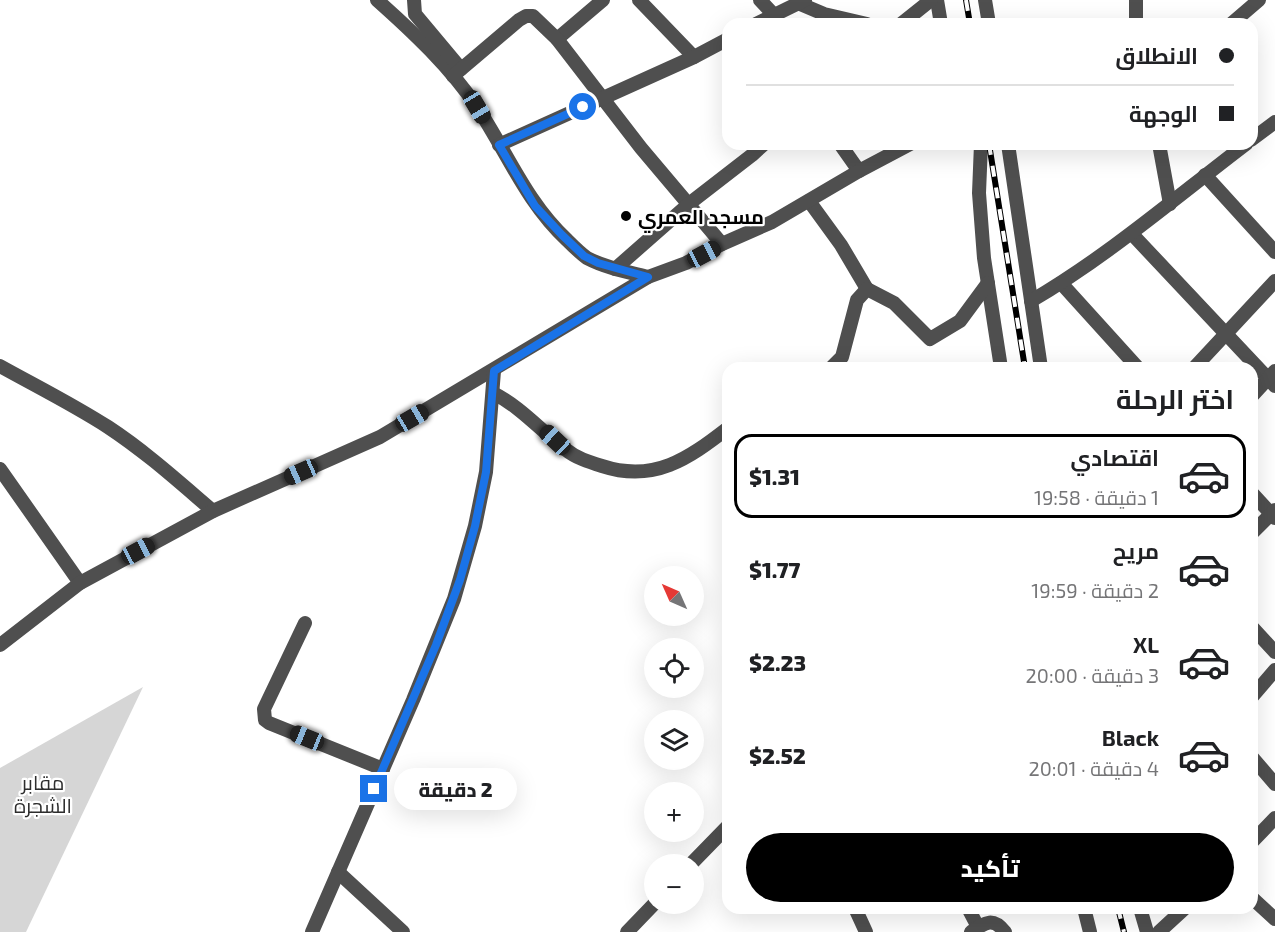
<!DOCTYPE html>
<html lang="ar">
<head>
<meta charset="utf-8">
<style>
	:root { --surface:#fff; --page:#f6f6f6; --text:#202124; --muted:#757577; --line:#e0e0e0; --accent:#000 }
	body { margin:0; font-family:"Exo 2",Cairo,sans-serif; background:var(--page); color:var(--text); direction:rtl; height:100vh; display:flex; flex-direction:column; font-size:22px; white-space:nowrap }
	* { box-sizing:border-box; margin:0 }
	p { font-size:20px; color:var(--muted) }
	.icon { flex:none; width:33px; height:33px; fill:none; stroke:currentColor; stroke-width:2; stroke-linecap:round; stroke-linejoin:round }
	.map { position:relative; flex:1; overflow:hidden; direction:ltr }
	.details { position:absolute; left:722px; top:362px; width:536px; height:552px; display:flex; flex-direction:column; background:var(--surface); border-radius:18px; box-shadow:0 6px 24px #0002; direction:rtl }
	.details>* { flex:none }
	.banner { position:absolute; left:722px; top:18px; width:536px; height:132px; border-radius:18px; box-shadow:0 6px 24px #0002; direction:rtl; display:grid; align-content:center; height:132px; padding:0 24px; background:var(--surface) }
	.needle { width:39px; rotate:315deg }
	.controls { position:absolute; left:644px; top:566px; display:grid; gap:12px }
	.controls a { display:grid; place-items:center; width:60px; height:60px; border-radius:50%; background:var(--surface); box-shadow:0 6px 24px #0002; font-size:30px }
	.end { position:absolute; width:27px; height:27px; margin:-14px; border:8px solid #1a73e8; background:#fff; box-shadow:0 0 0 3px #fff }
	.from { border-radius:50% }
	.bubble { position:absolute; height:42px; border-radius:21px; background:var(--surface); box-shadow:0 6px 24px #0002; font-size:20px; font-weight:800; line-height:42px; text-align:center; direction:rtl }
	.car { position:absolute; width:18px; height:36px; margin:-18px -9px; border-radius:8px; box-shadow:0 0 4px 2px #0007; background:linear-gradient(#222 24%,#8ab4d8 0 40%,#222 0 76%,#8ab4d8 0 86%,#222 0) }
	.banner b { display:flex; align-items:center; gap:21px; height:57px; font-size:22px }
	.banner b+b { border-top:2px solid var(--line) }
	.banner i { width:15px; height:15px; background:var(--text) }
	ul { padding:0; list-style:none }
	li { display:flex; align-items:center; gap:18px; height:84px; margin:0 12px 9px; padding:0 12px; border:3px solid transparent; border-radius:18px }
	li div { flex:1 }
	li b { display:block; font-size:22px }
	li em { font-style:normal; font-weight:800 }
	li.current { border-color:var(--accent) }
	li>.icon { width:54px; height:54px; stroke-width:1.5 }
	h2 { padding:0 24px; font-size:27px; line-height:72px }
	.button { display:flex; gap:12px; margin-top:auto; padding:12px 24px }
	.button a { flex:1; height:69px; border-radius:36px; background:var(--accent); color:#fff; font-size:24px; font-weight:800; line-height:69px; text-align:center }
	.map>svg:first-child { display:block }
	.green { fill:#d6d6d6 }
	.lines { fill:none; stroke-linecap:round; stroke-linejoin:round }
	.minor { stroke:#4f4f4f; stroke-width:14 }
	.rail-casing { stroke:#000; stroke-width:6 }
	.rail { stroke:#fff; stroke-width:4; stroke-dasharray:11; stroke-linecap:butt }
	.route { stroke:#1a73e8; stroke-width:8 }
	.poi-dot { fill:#000; stroke:#fff; stroke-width:2 }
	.labels { text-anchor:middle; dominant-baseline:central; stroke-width:4.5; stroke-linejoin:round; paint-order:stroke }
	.poi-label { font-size:20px; font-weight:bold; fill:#000; stroke:#fff; text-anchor:start }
	.park-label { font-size:20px; fill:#2d2d2d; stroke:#fff }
</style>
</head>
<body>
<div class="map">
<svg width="1275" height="932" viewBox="0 0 1275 932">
	<rect width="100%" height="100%" fill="#fff"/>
	<path class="green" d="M143,687L26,932H0V768Z"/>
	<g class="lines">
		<g class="minor">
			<path d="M377,0C413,32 450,67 477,107C507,152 526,202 567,240C573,246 580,253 587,258C606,268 628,272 648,277"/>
			<path d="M414,0L415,14L461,69"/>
			<path d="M639,0L694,57"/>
			<path d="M760,0L774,15"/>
			<path d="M937,0L941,24"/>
			<path d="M985,0L989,24"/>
			<path d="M1136,0V24"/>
			<path d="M798,3L824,14L867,24"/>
			<path d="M756,24L805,0"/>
			<path d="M901,24L931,0"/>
			<path d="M1231,24L1259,0"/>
			<path d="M557,39L603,0"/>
			<path d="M453,76L519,20L526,16H533L557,39L641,148L722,244"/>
			<path d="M1251,140L1275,122"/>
			<path d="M840,144L859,171"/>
			<path d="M981,144L979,193L984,258L1001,368"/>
			<path d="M1008,144L1041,368"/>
			<path d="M1159,144L1170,204"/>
			<path d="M499,145L694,57L728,39"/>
			<path d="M1205,175L1275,252"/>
			<path d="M809,201L841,245L867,289"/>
			<path d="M1132,234L1275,386"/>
			<path d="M615,269L690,203L752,155L764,144"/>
			<path d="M1061,283L1138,368"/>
			<path d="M1031,301C1108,256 1175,198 1246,144"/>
			<path d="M0,366C36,386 74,405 108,427C146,452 179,482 213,511"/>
			<path d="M831,368L842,357L857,300L867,289L894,303L930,339L960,321L988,283"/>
			<path d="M1194,368L1275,281"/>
			<path d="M493,393C521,407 540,430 565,449C576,458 589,462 602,466C654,483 688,459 728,428"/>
			<path d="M1251,397L1275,371"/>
			<path d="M0,469L80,583"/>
			<path d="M1251,492L1275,518"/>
			<path d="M1251,534L1275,510"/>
			<path d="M305,623L264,709L265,720L269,723L383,769"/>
			<path d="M1251,626L1275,652"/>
			<path d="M0,645L80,583L213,511L380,437L648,277L686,263L722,244L772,222L859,171L910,144"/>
			<path d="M1251,698L1275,670"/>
			<path d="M1251,756L1275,784"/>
			<path d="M1251,843L1275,818"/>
			<path d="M691,864L728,826"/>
			<path d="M338,872L403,932"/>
			<path d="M1251,897L1275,919"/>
			<path d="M855,908L866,932"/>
			<path d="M968,908L978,927"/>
			<path d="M1084,908L1090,932"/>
			<path d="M1140,908L1147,932"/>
			<path d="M312,932L413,700L454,599L475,526L486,472L494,371"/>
			<path d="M627,932L655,903"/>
			<path d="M971,932C986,922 993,917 1005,932"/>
			<path d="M1159,932L1185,908"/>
		</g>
		<defs>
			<g id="rail">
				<path d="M966,0L970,24"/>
				<path d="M989,144L1025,368"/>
				<path d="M1118,908L1124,932"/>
			</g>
		</defs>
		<use href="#rail" class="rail-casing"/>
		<use href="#rail" class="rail"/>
	</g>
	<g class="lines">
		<path class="route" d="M374,789L436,645L460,580L475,526L486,472L494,371L648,277L598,263L584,256L562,235L535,206L499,145L583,107"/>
	</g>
	<circle class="poi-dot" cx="626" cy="216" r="6"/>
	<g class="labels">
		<g class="poi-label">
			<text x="638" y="216">مسجد العمري</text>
		</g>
		<g class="park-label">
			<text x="43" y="782">مقابر<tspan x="43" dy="23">الشجرة</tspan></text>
		</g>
	</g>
</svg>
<div class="controls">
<a><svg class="needle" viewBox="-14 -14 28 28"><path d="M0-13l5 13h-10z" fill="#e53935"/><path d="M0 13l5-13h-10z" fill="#757577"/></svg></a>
<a><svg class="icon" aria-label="locate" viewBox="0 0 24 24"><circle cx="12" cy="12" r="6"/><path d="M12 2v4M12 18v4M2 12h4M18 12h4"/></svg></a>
<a><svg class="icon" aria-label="layers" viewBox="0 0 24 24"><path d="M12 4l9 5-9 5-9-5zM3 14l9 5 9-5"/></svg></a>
<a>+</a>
<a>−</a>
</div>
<i class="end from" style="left:583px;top:107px"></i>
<i class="end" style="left:374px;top:789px"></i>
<div class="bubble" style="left:394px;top:768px;width:123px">2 دقيقة</div>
<i class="car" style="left:477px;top:107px;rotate:149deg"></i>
<i class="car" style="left:704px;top:254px;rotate:62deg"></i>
<i class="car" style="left:412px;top:418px;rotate:60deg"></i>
<i class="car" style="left:555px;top:440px;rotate:313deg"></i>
<i class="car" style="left:301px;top:472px;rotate:246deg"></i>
<i class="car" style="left:138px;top:551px;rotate:62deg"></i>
<i class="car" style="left:307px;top:738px;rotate:292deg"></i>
<div class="banner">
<b><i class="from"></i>الانطلاق</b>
<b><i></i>الوجهة</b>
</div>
<section class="details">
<h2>اختر الرحلة</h2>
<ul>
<li class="current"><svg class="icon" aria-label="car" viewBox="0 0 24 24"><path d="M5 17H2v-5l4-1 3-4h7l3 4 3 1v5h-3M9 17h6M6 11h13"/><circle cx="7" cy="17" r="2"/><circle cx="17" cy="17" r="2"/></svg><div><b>اقتصادي</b><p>1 دقيقة · 19:58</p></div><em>$1.31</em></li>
<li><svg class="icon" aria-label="car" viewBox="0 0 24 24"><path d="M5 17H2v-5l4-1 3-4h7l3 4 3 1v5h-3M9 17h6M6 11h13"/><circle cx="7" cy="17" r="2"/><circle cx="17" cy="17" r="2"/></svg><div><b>مريح</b><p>2 دقيقة · 19:59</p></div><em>$1.77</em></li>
<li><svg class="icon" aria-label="car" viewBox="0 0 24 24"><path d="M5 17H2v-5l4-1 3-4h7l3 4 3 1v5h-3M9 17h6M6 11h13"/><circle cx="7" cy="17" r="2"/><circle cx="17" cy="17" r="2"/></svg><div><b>XL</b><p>3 دقيقة · 20:00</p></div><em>$2.23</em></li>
<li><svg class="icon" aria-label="car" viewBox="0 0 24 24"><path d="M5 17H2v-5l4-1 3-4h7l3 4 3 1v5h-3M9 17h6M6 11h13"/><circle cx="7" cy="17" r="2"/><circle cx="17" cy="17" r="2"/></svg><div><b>Black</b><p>4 دقيقة · 20:01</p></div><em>$2.52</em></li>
</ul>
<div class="button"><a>تأكيد</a></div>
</section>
</div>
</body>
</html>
